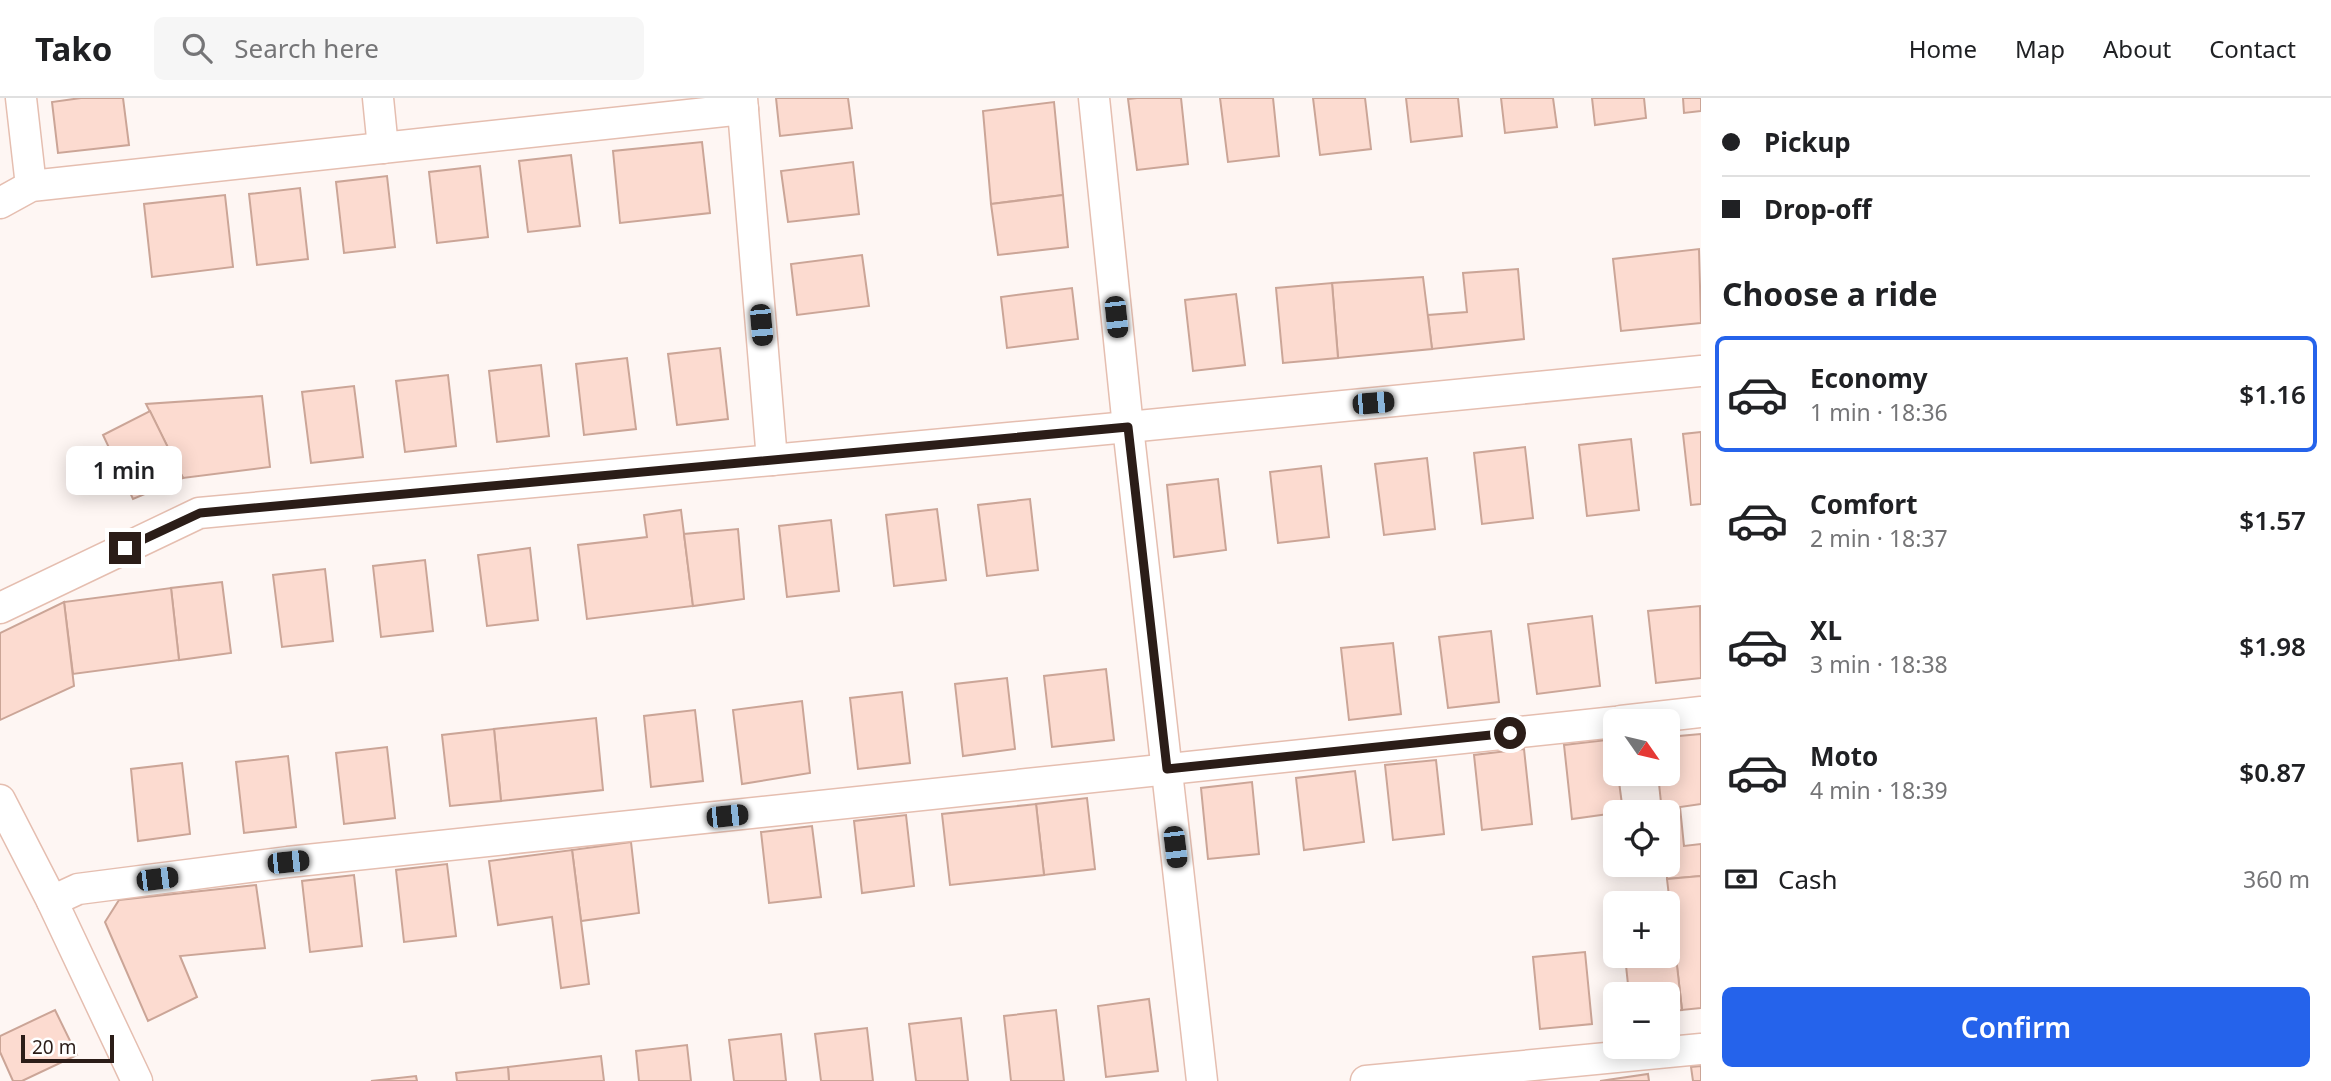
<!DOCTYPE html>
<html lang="en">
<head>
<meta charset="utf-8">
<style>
	:root { --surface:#fff; --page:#f6f6f6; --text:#202124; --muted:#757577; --line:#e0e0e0; --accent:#2563eb }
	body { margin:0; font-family:"Noto Sans",sans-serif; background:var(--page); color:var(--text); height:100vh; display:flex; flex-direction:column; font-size:26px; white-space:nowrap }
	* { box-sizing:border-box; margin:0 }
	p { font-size:23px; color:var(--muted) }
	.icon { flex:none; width:38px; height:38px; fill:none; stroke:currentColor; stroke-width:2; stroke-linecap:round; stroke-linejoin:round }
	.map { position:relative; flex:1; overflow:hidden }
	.sheet { display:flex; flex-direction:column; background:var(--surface); width:630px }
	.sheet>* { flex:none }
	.banner { display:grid; align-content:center; height:154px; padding:0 21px; background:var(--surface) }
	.needle { width:46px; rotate:124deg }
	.fabs { position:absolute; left:1603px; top:611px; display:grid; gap:14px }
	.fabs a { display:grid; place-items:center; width:77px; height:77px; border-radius:10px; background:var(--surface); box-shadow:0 4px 18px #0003; font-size:35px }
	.scale { position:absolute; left:21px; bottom:18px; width:93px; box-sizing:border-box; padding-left:7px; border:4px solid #2b1d18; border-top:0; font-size:19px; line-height:24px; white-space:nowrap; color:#2b1d18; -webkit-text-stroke:5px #fff; paint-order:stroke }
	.end { position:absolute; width:32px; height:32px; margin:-16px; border:9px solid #2b1d18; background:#fff; box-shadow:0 0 0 4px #fff }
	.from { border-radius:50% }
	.bubble { position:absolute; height:49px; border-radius:10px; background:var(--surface); box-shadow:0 4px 18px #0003; font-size:23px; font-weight:600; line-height:49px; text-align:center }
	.car { position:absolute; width:21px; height:42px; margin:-21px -10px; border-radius:9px; box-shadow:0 0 5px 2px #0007; background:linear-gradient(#222 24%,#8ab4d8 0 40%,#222 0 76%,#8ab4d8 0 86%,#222 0) }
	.banner b { display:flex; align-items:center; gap:24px; height:66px; font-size:26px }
	.banner b+b { border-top:2px solid var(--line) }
	.banner i { width:18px; height:18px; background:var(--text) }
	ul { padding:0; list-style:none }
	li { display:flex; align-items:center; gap:21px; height:116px; margin:0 14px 10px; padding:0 7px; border:4px solid transparent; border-radius:10px }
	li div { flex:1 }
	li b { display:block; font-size:26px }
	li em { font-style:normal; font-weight:600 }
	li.active { border-color:var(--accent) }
	li>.icon { width:63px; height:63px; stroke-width:1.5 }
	h2 { padding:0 21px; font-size:32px; line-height:84px }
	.pay { display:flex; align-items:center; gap:18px; height:77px; padding:0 21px; font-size:26px }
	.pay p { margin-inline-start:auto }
	.action { display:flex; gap:14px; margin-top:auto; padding:14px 21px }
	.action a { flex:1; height:80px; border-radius:10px; background:var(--accent); color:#fff; font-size:28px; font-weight:600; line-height:80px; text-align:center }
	header { display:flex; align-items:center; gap:42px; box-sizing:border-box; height:98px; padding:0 35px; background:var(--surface); border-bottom:2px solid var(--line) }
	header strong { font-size:33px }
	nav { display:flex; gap:38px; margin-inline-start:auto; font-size:24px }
	.search { width:490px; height:63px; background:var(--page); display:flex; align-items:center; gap:18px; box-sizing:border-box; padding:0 24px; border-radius:10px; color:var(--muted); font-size:26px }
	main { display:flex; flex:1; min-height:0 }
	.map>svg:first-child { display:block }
	.building { fill:#fcdbd0; stroke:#cba597; stroke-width:2 }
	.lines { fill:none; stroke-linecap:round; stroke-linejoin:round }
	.minor-casing { stroke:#e5beb0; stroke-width:33 }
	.minor { stroke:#fff; stroke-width:30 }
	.route { stroke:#2b1d18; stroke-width:9 }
</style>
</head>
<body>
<header>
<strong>Tako</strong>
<div class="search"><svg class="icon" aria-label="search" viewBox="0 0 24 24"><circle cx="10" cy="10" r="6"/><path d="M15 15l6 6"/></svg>Search here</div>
<nav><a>Home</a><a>Map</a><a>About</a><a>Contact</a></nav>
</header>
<main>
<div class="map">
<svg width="1701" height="983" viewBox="0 0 1701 983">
	<rect width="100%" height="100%" fill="#fef6f3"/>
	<g class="building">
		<path d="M81,0H123L129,47L58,55L52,4Z"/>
		<path d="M776,0H848L852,30L780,38Z"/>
		<path d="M1137,0H1181L1188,66L1137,72L1128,1Z"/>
		<path d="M1220,0H1273L1279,58L1228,64Z"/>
		<path d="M1313,0H1365L1371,51L1320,57Z"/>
		<path d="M1406,0H1458L1462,38L1411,44Z"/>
		<path d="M1501,0H1553L1557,29L1505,35Z"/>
		<path d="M1592,0H1644L1646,20L1595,27Z"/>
		<path d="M1683,0H1701V13L1684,15Z"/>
		<path d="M1054,4L1063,97L991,106L983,13Z"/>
		<path d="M702,44L710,115L620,125L613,53Z"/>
		<path d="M571,57L580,128L528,134L519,63Z"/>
		<path d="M853,64L859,116L788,124L781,73Z"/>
		<path d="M480,68L488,139L437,145L429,74Z"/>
		<path d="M387,78L395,149L344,155L336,84Z"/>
		<path d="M300,90L308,161L257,167L249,96Z"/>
		<path d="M225,97L233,169L152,179L144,106Z"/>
		<path d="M1063,97L1068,149L998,157L991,106Z"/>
		<path d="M1699,151L1701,225L1621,233L1613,161Z"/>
		<path d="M862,157L869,208L797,217L791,166Z"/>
		<path d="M1518,171L1524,241L1432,251L1428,217L1467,214L1463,175Z"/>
		<path d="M1423,179L1432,251L1338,260L1332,185Z"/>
		<path d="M1332,185L1338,260L1283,265L1276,190Z"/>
		<path d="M1072,190L1078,241L1007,250L1001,199Z"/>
		<path d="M1236,196L1245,267L1193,273L1185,202Z"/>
		<path d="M720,250L728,321L677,327L668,256Z"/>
		<path d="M627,260L636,331L584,337L576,266Z"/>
		<path d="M541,267L549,338L497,344L489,273Z"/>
		<path d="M448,277L456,348L405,354L396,283Z"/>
		<path d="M354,288L363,359L311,365L302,294Z"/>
		<path d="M262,298L270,369L183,380L146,306Z"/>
		<path d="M150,313L183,380L133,401L103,337Z"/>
		<path d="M1701,334V406L1691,407L1683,336Z"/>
		<path d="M1631,341L1639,412L1587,418L1579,347Z"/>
		<path d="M1525,349L1533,420L1482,426L1474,355Z"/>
		<path d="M1427,360L1435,431L1384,437L1375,366Z"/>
		<path d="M1321,368L1329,439L1278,445L1270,374Z"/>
		<path d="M1218,381L1226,452L1174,459L1167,387Z"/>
		<path d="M1030,401L1038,472L987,478L978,407Z"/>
		<path d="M937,411L946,482L894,488L886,417Z"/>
		<path d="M681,412L693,508L587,521L578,447L647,439L644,417Z"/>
		<path d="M831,422L839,493L787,499L779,428Z"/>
		<path d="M738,431L744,501L693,508L684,436Z"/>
		<path d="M530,450L538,522L487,528L478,457Z"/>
		<path d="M425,462L433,533L381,539L373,468Z"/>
		<path d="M325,471L333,543L282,549L273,477Z"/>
		<path d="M222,484L231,555L179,562L171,490Z"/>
		<path d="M171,490L179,562L73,576L64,504Z"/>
		<path d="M64,504L74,588L0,622V535Z"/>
		<path d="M1700,508L1701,580L1656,585L1648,513Z"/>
		<path d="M1592,518L1600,588L1537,596L1528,526Z"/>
		<path d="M1491,533L1499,604L1448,610L1439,539Z"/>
		<path d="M1393,545L1401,616L1349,622L1341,550Z"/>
		<path d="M1106,571L1114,642L1052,649L1044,578Z"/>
		<path d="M1007,580L1015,651L963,658L955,586Z"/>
		<path d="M902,594L910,665L858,671L850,600Z"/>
		<path d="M802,603L810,675L742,686L733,612Z"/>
		<path d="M695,612L703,683L651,689L644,618Z"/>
		<path d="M596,620L603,692L501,703L494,631Z"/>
		<path d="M494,631L501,703L450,708L442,637Z"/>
		<path d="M1701,636V706L1680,709L1684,748L1701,746V778L1667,781L1668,714H1662L1658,676H1668V639Z"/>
		<path d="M1615,641V676H1618L1623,714L1572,721L1564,647Z"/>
		<path d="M387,649L395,720L344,726L336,655Z"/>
		<path d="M1524,651L1532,726L1482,732L1474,657Z"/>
		<path d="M288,658L296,729L244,735L236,664Z"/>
		<path d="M1436,662L1444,736L1393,742L1385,667Z"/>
		<path d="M182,665L190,736L138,743L131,671Z"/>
		<path d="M1355,673L1364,744L1304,752L1296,680Z"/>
		<path d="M1252,684L1259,756L1208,761L1201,690Z"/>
		<path d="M1087,700L1095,771L1044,777L1036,706Z"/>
		<path d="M1036,706L1044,777L950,787L942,716Z"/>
		<path d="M906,717L914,788L862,795L854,723Z"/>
		<path d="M812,728L821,799L769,805L761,734Z"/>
		<path d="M631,744L639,815L581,823L572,752Z"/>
		<path d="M572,752L589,886L561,890L552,819L498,827L489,763Z"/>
		<path d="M447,766L456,838L404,844L396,772Z"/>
		<path d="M354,777L362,848L310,854L302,783Z"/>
		<path d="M1701,778V910L1682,912L1667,781Z"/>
		<path d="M256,787L265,850L180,858L197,899L148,923L105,824L119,802Z"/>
		<path d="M1668,841H1674L1682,912L1668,913V896H1629L1625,858H1668Z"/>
		<path d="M1585,854L1592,926L1540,931L1533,859Z"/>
		<path d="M1149,901L1158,973L1106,979L1098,908Z"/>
		<path d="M55,912L77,957L22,983H13L0,954V938Z"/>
		<path d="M1056,912L1064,983H1011L1004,918Z"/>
		<path d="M961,920L968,983H916L909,926Z"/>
		<path d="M867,930L873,983H821L815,936Z"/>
		<path d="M781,936L786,983H734L729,942Z"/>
		<path d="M687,947L691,983H639L636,953Z"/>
		<path d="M601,958L604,983H509L508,969Z"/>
		<path d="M1701,968V983H1693L1691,969Z"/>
		<path d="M508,969L509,983H457L456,975Z"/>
		<path d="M1648,976L1649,983H1600Z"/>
		<path d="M416,978L417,983H371Z"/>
	</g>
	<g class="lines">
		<defs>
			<g id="minor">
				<path d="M21,0L31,88"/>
				<path d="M378,0L383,50"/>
				<path d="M742,0L772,362"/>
				<path d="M1094,0L1128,329L1202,983"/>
				<path d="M0,105L31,88L743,11"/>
				<path d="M0,510L199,415L1128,329L1701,273"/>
				<path d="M1621,623L1701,614"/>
				<path d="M0,702L52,803L137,983"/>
				<path d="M52,803L78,791L288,764L1615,624"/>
				<path d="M1366,983L1701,951"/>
			</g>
		</defs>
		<use href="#minor" class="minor-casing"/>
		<use href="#minor" class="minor"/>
	</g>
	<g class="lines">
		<path class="route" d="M125,450L200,415L1128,329L1167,671L1510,635"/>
	</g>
</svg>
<div class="fabs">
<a><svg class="needle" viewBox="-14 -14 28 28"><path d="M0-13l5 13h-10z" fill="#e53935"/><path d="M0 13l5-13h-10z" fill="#757577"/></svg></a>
<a><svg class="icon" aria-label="locate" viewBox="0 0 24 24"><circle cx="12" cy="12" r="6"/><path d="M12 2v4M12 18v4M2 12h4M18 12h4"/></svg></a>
<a>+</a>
<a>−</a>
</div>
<div class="scale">20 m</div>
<i class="end from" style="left:1510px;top:635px"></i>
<i class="end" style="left:125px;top:450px"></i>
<div class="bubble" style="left:66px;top:348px;width:116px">1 min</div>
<i class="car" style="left:1116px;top:219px;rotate:174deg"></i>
<i class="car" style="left:761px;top:227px;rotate:175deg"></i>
<i class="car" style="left:1373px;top:305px;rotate:85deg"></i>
<i class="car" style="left:727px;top:718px;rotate:84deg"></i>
<i class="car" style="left:1175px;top:749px;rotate:173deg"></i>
<i class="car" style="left:288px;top:764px;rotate:84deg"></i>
<i class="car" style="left:157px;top:781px;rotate:83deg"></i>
</div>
<section class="sheet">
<div class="banner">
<b><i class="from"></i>Pickup</b>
<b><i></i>Drop-off</b>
</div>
<h2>Choose a ride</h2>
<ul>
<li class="active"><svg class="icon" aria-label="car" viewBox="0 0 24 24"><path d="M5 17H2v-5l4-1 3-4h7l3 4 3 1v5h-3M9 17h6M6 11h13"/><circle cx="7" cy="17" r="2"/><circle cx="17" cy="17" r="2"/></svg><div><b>Economy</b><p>1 min · 18:36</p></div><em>$1.16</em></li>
<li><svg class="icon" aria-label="car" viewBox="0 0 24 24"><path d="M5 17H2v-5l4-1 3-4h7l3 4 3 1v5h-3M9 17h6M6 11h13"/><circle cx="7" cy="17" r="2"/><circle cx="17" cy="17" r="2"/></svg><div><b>Comfort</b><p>2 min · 18:37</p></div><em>$1.57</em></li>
<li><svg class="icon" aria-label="car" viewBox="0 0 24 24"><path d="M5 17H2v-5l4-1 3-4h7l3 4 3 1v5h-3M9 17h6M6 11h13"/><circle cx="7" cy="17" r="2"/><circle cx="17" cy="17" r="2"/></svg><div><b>XL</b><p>3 min · 18:38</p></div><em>$1.98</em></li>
<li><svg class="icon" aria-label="car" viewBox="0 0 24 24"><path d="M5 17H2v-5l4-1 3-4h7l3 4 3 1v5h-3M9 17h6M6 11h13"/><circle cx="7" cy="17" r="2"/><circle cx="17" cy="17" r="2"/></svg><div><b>Moto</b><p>4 min · 18:39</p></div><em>$0.87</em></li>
</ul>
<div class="pay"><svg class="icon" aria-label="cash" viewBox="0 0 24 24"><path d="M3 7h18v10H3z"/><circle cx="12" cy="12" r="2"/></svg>Cash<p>360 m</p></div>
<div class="action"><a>Confirm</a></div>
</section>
</main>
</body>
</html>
